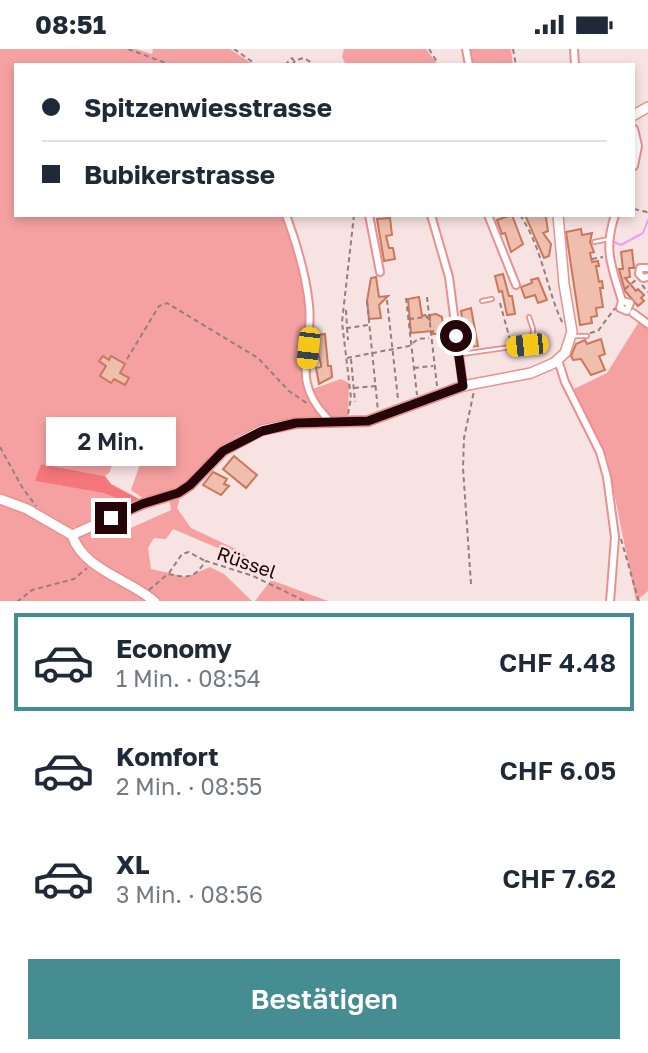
<!DOCTYPE html>
<html lang="de">
<head>
<meta charset="utf-8">
<style>
	:root { --surface:#fff; --page:#f6f6f7; --text:#1f2937; --muted:#747a83; --line:#e0e1e3; --accent:#458d91 }
	body { margin:0; font-family:"Golos Text",sans-serif; background:var(--page); color:var(--text); height:100vh; display:flex; flex-direction:column; font-size:26px; white-space:nowrap }
	* { box-sizing:border-box; margin:0 }
	p { font-size:23px; color:var(--muted) }
	.icon { flex:none; width:38px; height:38px; fill:none; stroke:currentColor; stroke-width:2; stroke-linecap:round; stroke-linejoin:round }
	.map { position:relative; height:552px; overflow:hidden }
	.panel { display:flex; flex-direction:column; background:var(--surface); flex:1 }
	.panel>* { flex:none }
	.top-card { position:absolute; left:14px; top:14px; width:621px; height:154px; border-radius:0px; box-shadow:0 4px 10px #0003; display:grid; align-content:center; height:154px; padding:0 28px; background:var(--surface) }
	.end { position:absolute; width:32px; height:32px; margin:-16px; border:9px solid #250507; background:#fff; box-shadow:0 0 0 4px #fff }
	.from { border-radius:50% }
	.bubble { position:absolute; height:49px; border-radius:0px; background:var(--surface); box-shadow:0 4px 10px #0003; font-size:23px; font-weight:600; line-height:49px; text-align:center }
	.car { position:absolute; width:21px; height:42px; margin:-21px -10px; border-radius:9px; box-shadow:0 0 5px 2px #0007; background:linear-gradient(#f5c518 24%,#345 0 40%,#f5c518 0 76%,#345 0 86%,#f5c518 0) }
	.top-card b { display:flex; align-items:center; gap:24px; height:66px; font-size:26px }
	.top-card b+b { border-top:2px solid var(--line) }
	.top-card i { width:18px; height:18px; background:var(--text) }
	ul { padding:12px 0 0; list-style:none }
	li { display:flex; align-items:center; gap:21px; height:98px; margin:0 14px 10px; padding:0 14px; border:4px solid transparent; border-radius:0px }
	li div { flex:1 }
	li b { display:block; font-size:26px }
	li em { font-style:normal; font-weight:600 }
	li.active { border-color:var(--accent) }
	li>.icon { width:63px; height:63px; stroke-width:1.5 }
	.cta { display:flex; gap:14px; margin-top:auto; padding:14px 28px }
	.cta a { flex:1; height:80px; border-radius:0px; background:var(--accent); color:#fff; font-size:28px; font-weight:600; line-height:80px; text-align:center }
	.status { display:flex; justify-content:space-between; align-items:center; height:49px; padding:0 35px; background:var(--surface); direction:ltr }
	.status svg { height:19px; fill:currentColor }
	.map>svg:first-child { display:block }
	.green { fill:#f5a1a1 }
	.forest { fill:#f5777b }
	.lines { fill:none; stroke-linecap:round; stroke-linejoin:round }
	.stream { stroke:#eb9dfc; stroke-width:2 }
	.building { fill:#efbead; stroke:#c9785b; stroke-width:2 }
	.lane-casing { stroke:#ea9090; stroke-width:6 }
	.street-casing { stroke:#ea9090; stroke-width:10 }
	.secondary-casing { stroke:#ea9090; stroke-width:12 }
	.path { stroke:#977d7e; stroke-width:2; stroke-dasharray:5 3.5; stroke-linecap:butt }
	.lane { stroke:#fff; stroke-width:2.5 }
	.street { stroke:#fff; stroke-width:6 }
	.secondary { stroke:#fff; stroke-width:9 }
	.route { stroke:#250507; stroke-width:9 }
	.labels { text-anchor:middle; dominant-baseline:central; stroke-width:5; stroke-linejoin:round; paint-order:stroke }
	.street-label { font-size:19px; fill:#250507; stroke:#f7e3e2 }
</style>
</head>
<body>
<div class="status"><b>08:51</b><svg viewBox="0 0 49 12"><path d="M0 12V9h3v3zM5 12V6h3v6zM10 12V3h3v9zM15 12V0h3v12zM26 1h20v11H26zM47 4h2v5h-2z"/></svg></div>
<div class="map">
<svg width="648" height="553" viewBox="0 0 648 553">
	<rect width="100%" height="100%" fill="#f7e3e2"/>
	<g class="green">
		<path d="M0,0H136L152,5L153,0H230L254,16H16V166H284L299,209L309,263L304,336L307,342L341,330L349,334L348,370L327,373L309,347L314,359L324,369C286,370 245,376 215,402C209,408 203,416 197,423C182,439 164,444 144,450L131,441L140,415L113,411L110,423L105,427L41,415L36,432L103,444L132,455L87,476L67,480L0,449Z"/>
		<path d="M344,0H426L438,16H346L342,8Z"/>
		<path d="M469,0H511L513,16H472Z"/>
		<path d="M640,271L648,277V542L636,552L607,409L574,340L607,324Z"/>
		<path d="M178,444L179,453L177,459L191,479L240,502L253,514L173,480L166,490L154,489L148,499L151,520L186,528L210,518L224,525L252,552H0V450L52,474L76,495L81,486L89,483L94,489L105,482L115,486L171,461L169,448Z"/>
		<path d="M271,531L328,552H255Z"/>
	</g>
	<path class="forest" d="M41,415L105,427L111,435L139,450L132,455L103,444L35,432Z"/>
	<g class="lines">
		<path class="stream" d="M614,193L621,196L643,184L648,171"/>
	</g>
	<g class="building">
		<path d="M512,166L523,195L511,203L505,184L502,185L497,171Z"/>
		<path d="M525,166H544L546,169L548,182L543,184L551,195L549,207L544,209Z"/>
		<path d="M390,169L392,186L386,187L389,199H393L395,210L384,212L377,170Z"/>
		<path d="M581,180L582,186L592,184L590,193L594,203L590,204L592,213L598,212L599,217H596L599,233L602,232L603,239H600L603,258L596,259L597,267L591,268L592,274L580,276L566,183Z"/>
		<path d="M632,201L634,219H629L630,228L625,229L636,242L638,240L644,246L641,249L644,252L638,257L625,242L619,220H623L621,203Z"/>
		<path d="M503,225L509,247H512L515,265L507,266L502,242L499,243L495,227Z"/>
		<path d="M376,228L379,248L388,247L379,256L381,269L369,270L367,252L371,229Z"/>
		<path d="M538,229L547,251L538,254L535,246L525,249L521,238L532,234L531,231Z"/>
		<path d="M419,248L422,267L425,266L430,271V266L436,265L442,268L443,280L449,279V285H433V282L411,284L408,250Z"/>
		<path d="M471,259L478,297L466,298L461,262Z"/>
		<path d="M325,285L328,317H331L332,328L319,335L316,319L321,318V315L314,290L319,286Z"/>
		<path d="M601,290L605,305L599,307L605,321L591,326L581,310L573,311L571,307L576,295L585,291L587,295Z"/>
		<path d="M103,307L109,311L111,307L125,315L120,324L129,329L125,336L114,330L111,334L100,327L106,317L99,312Z"/>
		<path d="M234,407L257,426L246,439L223,420Z"/>
		<path d="M213,423L227,430L224,435L229,437L221,446L203,436Z"/>
	</g>
	<g class="lines">
		<defs>
			<g id="lane">
				<path d="M594,193L609,190"/>
				<path d="M482,252L492,250"/>
				<path d="M572,287H587"/>
				<path d="M462,305L532,295L533,280L529,268"/>
			</g>
			<g id="street">
				<path d="M466,0L469,16"/>
				<path d="M574,0L575,16"/>
				<path d="M634,80L638,97L634,117"/>
				<path d="M286,166C297,196 306,225 309,256C314,303 289,329 327,369V373"/>
				<path d="M369,166L380,223"/>
				<path d="M431,166L449,228L463,337"/>
				<path d="M488,166L516,236"/>
				<path d="M615,166C603,202 612,218 622,252L630,254L627,262L620,259L622,252"/>
				<path d="M648,219H640L639,225L643,229L648,228"/>
				<path d="M633,264L648,275"/>
				<path d="M558,311L565,333L600,403L607,428L615,488L610,553"/>
			</g>
			<g id="secondary">
				<path d="M634,66L648,58"/>
				<path d="M0,450L27,460L72,486"/>
				<path d="M72,486L142,455L178,444L190,436L223,402L262,381L296,374L368,372L463,337L531,324L554,314L565,304L572,283L564,235L558,166"/>
				<path d="M72,486C84,522 130,530 155,553"/>
			</g>
		</defs>
		<use href="#lane" class="lane-casing"/>
		<use href="#street" class="street-casing"/>
		<use href="#secondary" class="secondary-casing"/>
		<g class="path">
			<path d="M128,0L171,16"/>
			<path d="M234,0L257,16"/>
			<path d="M429,0L439,16"/>
			<path d="M513,0L516,16"/>
			<path d="M285,16L292,9L294,12"/>
			<path d="M292,16L296,11L304,9L315,16"/>
			<path d="M634,160L647,163L648,160"/>
			<path d="M520,166C543,200 546,240 563,275"/>
			<path d="M592,210L603,208"/>
			<path d="M642,236L648,243"/>
			<path d="M625,240L637,230"/>
			<path d="M427,248L437,337"/>
			<path d="M406,249L417,346"/>
			<path d="M387,251L398,350"/>
			<path d="M367,252L378,362"/>
			<path d="M500,254L511,294"/>
			<path d="M346,261L347,279L368,276"/>
			<path d="M409,270L428,268"/>
			<path d="M347,279L348,291"/>
			<path d="M590,284L598,282L615,259"/>
			<path d="M347,309L409,297L418,290L429,289"/>
			<path d="M127,310L159,257L167,254L258,309L289,342L308,355"/>
			<path d="M351,310L355,353"/>
			<path d="M414,319L433,317"/>
			<path d="M354,339L376,337"/>
			<path d="M348,365L351,349L342,273L354,166"/>
			<path d="M0,398L22,438L36,457"/>
			<path d="M621,490L639,553"/>
			<path d="M169,524L182,505L189,503L205,512"/>
			<path d="M471,535L463,419L464,389L474,342"/>
			<path d="M149,541L168,525C189,529 193,530 206,512L253,527L307,553"/>
			<path d="M17,553L32,541L74,530L87,519"/>
		</g>
		<use href="#lane" class="lane"/>
		<use href="#street" class="street"/>
		<use href="#secondary" class="secondary"/>
	</g>
	<g class="lines">
		<path class="route" d="M111,469L142,455L178,444L190,436L223,402L262,382L296,374L368,372L463,337L456,287"/>
	</g>
	<g class="labels">
		<g class="street-label">
			<text transform="translate(247 513) rotate(19)">Rüssel</text>
		</g>
	</g>
</svg>
<i class="end from" style="left:456px;top:287px"></i>
<i class="end" style="left:111px;top:469px"></i>
<div class="bubble" style="left:46px;top:368px;width:130px">2 Min.</div>
<i class="car" style="left:527px;top:296px;rotate:264deg"></i>
<i class="car" style="left:308px;top:299px;rotate:186deg"></i>
<div class="top-card">
<b><i class="from"></i>Spitzenwiesstrasse</b>
<b><i></i>Bubikerstrasse</b>
</div>
</div>
<section class="panel">
<ul>
<li class="active"><svg class="icon" aria-label="car" viewBox="0 0 24 24"><path d="M5 17H2v-5l4-1 3-4h7l3 4 3 1v5h-3M9 17h6M6 11h13"/><circle cx="7" cy="17" r="2"/><circle cx="17" cy="17" r="2"/></svg><div><b>Economy</b><p>1 Min. · 08:54</p></div><em>CHF 4.48</em></li>
<li><svg class="icon" aria-label="car" viewBox="0 0 24 24"><path d="M5 17H2v-5l4-1 3-4h7l3 4 3 1v5h-3M9 17h6M6 11h13"/><circle cx="7" cy="17" r="2"/><circle cx="17" cy="17" r="2"/></svg><div><b>Komfort</b><p>2 Min. · 08:55</p></div><em>CHF 6.05</em></li>
<li><svg class="icon" aria-label="car" viewBox="0 0 24 24"><path d="M5 17H2v-5l4-1 3-4h7l3 4 3 1v5h-3M9 17h6M6 11h13"/><circle cx="7" cy="17" r="2"/><circle cx="17" cy="17" r="2"/></svg><div><b>XL</b><p>3 Min. · 08:56</p></div><em>CHF 7.62</em></li>
</ul>
<div class="cta"><a>Bestätigen</a></div>
</section>
</body>
</html>
